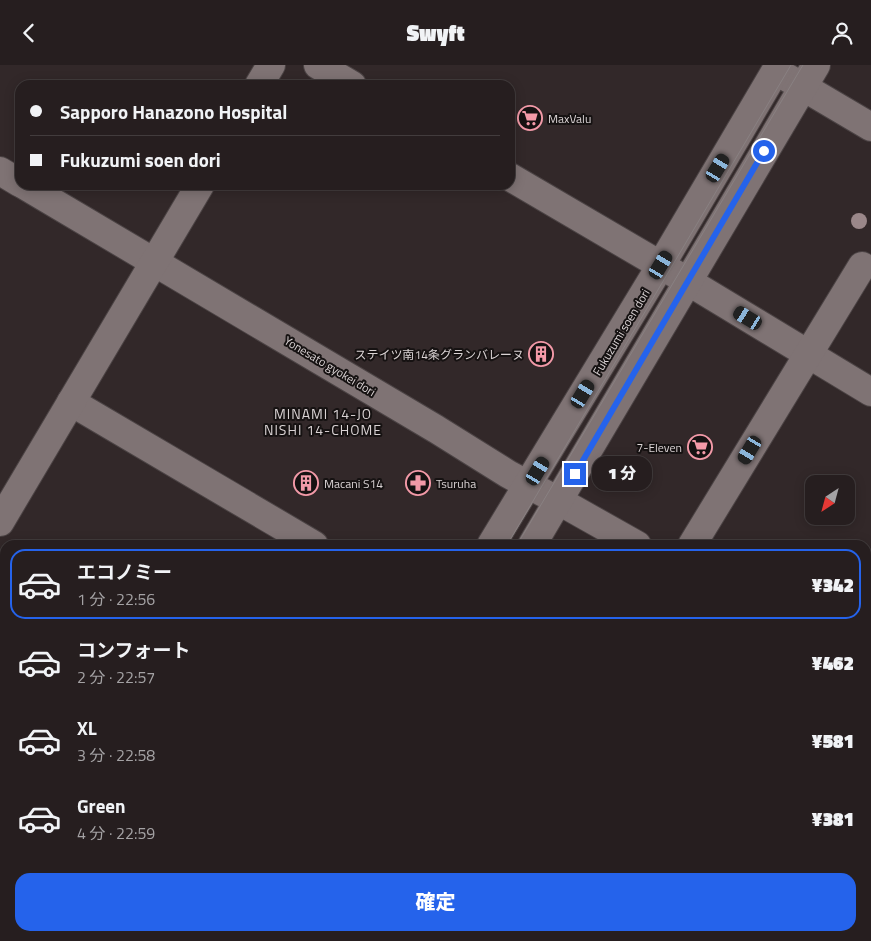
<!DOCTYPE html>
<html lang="ja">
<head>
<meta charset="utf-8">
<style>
	:root { --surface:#261e1f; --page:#2e2728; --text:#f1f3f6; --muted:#a4a2a4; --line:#423c3d; --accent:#2563eb }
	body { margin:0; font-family:"Titillium Web","Noto Sans JP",sans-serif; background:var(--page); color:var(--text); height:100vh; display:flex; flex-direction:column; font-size:19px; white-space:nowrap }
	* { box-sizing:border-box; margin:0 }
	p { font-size:16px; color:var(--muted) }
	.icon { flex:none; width:28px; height:28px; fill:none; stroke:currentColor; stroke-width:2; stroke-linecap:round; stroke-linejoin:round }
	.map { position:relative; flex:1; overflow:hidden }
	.panel { position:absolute; left:0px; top:475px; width:871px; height:401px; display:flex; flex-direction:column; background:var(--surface); border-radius:15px 15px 0 0; box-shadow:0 2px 12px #0003,0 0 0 1px var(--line) }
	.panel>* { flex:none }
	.banner { position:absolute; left:15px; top:15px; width:500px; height:110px; border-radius:15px; box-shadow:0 2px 12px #0003,0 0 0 1px var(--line); display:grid; align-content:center; height:110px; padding:0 15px; background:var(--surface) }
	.needle { width:32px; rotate:216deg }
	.buttons { position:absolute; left:805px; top:410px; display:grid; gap:10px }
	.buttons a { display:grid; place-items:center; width:50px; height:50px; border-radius:10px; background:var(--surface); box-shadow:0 2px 12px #0003,0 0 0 1px var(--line); font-size:25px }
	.end { position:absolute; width:22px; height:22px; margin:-11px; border:6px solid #2563eb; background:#fff; box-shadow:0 0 0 2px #fff }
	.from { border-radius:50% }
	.bubble { position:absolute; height:35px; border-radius:15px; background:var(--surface); box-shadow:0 2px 12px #0003,0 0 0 1px var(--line); font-size:16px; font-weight:800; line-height:35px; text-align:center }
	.car { position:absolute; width:15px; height:30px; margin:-15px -8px; border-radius:6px; box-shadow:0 0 4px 1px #0007; background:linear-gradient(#222 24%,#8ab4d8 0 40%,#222 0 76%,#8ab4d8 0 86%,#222 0) }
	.banner b { display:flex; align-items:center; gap:18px; height:48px; font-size:19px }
	.banner b+b { border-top:1px solid var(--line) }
	.banner i { width:12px; height:12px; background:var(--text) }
	ul { padding:9px 0 0; list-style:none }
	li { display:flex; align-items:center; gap:15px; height:70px; margin:0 10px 8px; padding:0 5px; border:2px solid transparent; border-radius:15px }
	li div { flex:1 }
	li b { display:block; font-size:19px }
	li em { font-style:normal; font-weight:800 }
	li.on { border-color:var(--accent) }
	li>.icon { width:45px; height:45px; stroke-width:1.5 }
	.button { display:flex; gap:10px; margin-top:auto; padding:10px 15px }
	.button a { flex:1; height:58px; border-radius:15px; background:var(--accent); color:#fff; font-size:20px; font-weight:800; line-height:58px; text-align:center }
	header { display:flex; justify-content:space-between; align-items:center; height:65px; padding:0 15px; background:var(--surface); font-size:22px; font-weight:800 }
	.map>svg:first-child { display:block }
	.green { fill:#682e39 }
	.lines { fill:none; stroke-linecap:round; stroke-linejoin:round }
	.minor-casing { stroke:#4b4344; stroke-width:30 }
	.minor { stroke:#7f7374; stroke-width:28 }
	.tram { stroke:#898182; stroke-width:1 }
	.tree { fill:#9a8789 }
	.route { stroke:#2563eb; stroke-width:6 }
	.labels { text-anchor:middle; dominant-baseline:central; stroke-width:4; stroke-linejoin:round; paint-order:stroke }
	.poi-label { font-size:12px; fill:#dad3d4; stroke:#161212; text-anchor:start }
	.street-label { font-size:12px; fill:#dad3d4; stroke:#161212 }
	.neighbourhood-label { font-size:14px; letter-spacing:1px; fill:#dad3d4; stroke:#161212 }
</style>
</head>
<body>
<header><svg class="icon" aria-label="back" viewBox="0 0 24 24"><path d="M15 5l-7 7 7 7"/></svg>Swyft<svg class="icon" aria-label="person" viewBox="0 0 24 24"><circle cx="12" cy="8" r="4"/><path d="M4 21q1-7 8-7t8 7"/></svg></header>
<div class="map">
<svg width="871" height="876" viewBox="0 0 871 876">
	<rect width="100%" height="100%" fill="#322829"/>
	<path class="green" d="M866,658L871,661V721L866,729Z"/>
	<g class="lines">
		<defs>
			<g id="minor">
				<path d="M318,0L352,20"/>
				<path d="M788,13L871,62"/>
				<path d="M259,20L271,0"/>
				<path d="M0,106L20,118"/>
				<path d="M510,112L679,211L871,327"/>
				<path d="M24,120L436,364L508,409L559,436L637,480"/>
				<path d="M71,337L314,480"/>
				<path d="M0,457L200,120"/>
				<path d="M491,480L661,200L779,0"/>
				<path d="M532,480L816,0"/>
				<path d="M692,480L862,201"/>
				<path d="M0,522L5,525"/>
				<path d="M866,616L871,618"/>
				<path d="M866,766L871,758"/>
				<path d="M0,800L5,802"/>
				<path d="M120,871L128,876"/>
				<path d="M471,871L479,876"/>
				<path d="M260,876L263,871"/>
				<path d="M296,876L298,871"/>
				<path d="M801,876L804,871"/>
			</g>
		</defs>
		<use href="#minor" class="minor-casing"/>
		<use href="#minor" class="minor"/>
		<g class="tram">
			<path d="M507,480L791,0"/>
			<path d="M517,480L803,0"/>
			<path d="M273,876L276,871"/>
			<path d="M282,876L285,871"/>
		</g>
	</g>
	<circle class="tree" cx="859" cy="156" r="8"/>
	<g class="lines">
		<path class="route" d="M575,409L764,86"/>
	</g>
	<defs>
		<symbol id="supermarket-ring" viewBox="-11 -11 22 22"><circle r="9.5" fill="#161212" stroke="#f39aa8" stroke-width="1.5"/><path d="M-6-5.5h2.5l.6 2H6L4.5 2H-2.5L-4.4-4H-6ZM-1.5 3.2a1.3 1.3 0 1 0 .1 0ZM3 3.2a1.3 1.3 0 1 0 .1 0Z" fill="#f39aa8"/></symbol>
		<symbol id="building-ring" viewBox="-11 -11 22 22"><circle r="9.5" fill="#161212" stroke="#f39aa8" stroke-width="1.5"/><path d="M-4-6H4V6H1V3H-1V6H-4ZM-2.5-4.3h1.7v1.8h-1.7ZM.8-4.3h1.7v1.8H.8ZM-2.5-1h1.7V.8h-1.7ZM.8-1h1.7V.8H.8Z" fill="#f39aa8"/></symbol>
		<symbol id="pharmacy-ring" viewBox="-11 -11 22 22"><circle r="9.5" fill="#161212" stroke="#f39aa8" stroke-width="1.5"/><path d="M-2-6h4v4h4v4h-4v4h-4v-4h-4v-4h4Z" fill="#f39aa8"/></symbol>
	</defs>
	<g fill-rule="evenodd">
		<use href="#supermarket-ring" x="516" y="39" width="28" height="28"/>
		<use href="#building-ring" x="527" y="275" width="28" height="28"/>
		<use href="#supermarket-ring" x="686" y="368" width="28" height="28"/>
		<use href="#building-ring" x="292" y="404" width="28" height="28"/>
		<use href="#pharmacy-ring" x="404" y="404" width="28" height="28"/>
	</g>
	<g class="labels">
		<g class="poi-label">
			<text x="548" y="53">MaxValu</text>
			<text x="524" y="289" text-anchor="end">ステイツ南14条グランバレーヌ</text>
			<text x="682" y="382" text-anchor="end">7-Eleven</text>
			<text x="324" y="418">Macani S14</text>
			<text x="436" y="418">Tsuruha</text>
		</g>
		<g class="street-label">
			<text transform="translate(621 267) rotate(-59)">Fukuzumi soen dori</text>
			<text transform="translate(330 301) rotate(31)">Yonesato gyokei dori</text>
		</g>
		<g class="neighbourhood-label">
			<text x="323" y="348">MINAMI 14-JO<tspan x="323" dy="16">NISHI 14-CHOME</tspan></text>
		</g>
	</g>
</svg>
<div class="buttons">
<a><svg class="needle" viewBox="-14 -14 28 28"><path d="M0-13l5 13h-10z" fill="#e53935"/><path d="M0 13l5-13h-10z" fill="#a4a2a4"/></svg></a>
</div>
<i class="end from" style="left:764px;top:86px"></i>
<i class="end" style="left:575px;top:409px"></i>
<div class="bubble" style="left:592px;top:391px;width:60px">1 分</div>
<i class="car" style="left:718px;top:103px;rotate:31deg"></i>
<i class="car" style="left:661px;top:200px;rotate:31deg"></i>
<i class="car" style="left:748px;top:253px;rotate:301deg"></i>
<i class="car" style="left:583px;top:329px;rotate:31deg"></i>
<i class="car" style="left:750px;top:385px;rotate:211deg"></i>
<i class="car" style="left:538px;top:406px;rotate:31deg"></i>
<div class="banner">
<b><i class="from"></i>Sapporo Hanazono Hospital</b>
<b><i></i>Fukuzumi soen dori</b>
</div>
<section class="panel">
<ul>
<li class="on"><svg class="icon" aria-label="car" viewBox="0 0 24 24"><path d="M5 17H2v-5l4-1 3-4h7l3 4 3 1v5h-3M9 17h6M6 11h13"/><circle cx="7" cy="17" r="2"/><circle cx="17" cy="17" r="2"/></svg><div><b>エコノミー</b><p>1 分 · 22:56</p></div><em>¥342</em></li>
<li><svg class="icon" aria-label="car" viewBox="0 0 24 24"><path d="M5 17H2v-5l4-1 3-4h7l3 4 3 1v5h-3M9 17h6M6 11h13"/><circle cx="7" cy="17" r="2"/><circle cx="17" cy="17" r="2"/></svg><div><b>コンフォート</b><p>2 分 · 22:57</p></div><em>¥462</em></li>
<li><svg class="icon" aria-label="car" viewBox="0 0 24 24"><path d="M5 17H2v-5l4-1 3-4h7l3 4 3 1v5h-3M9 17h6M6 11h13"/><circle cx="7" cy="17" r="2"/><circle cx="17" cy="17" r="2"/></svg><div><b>XL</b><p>3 分 · 22:58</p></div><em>¥581</em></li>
<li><svg class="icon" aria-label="car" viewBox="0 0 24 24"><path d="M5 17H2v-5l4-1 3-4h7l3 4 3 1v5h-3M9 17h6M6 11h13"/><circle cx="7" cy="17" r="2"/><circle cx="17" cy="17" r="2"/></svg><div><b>Green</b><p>4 分 · 22:59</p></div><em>¥381</em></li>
</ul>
<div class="button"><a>確定</a></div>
</section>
</div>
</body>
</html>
